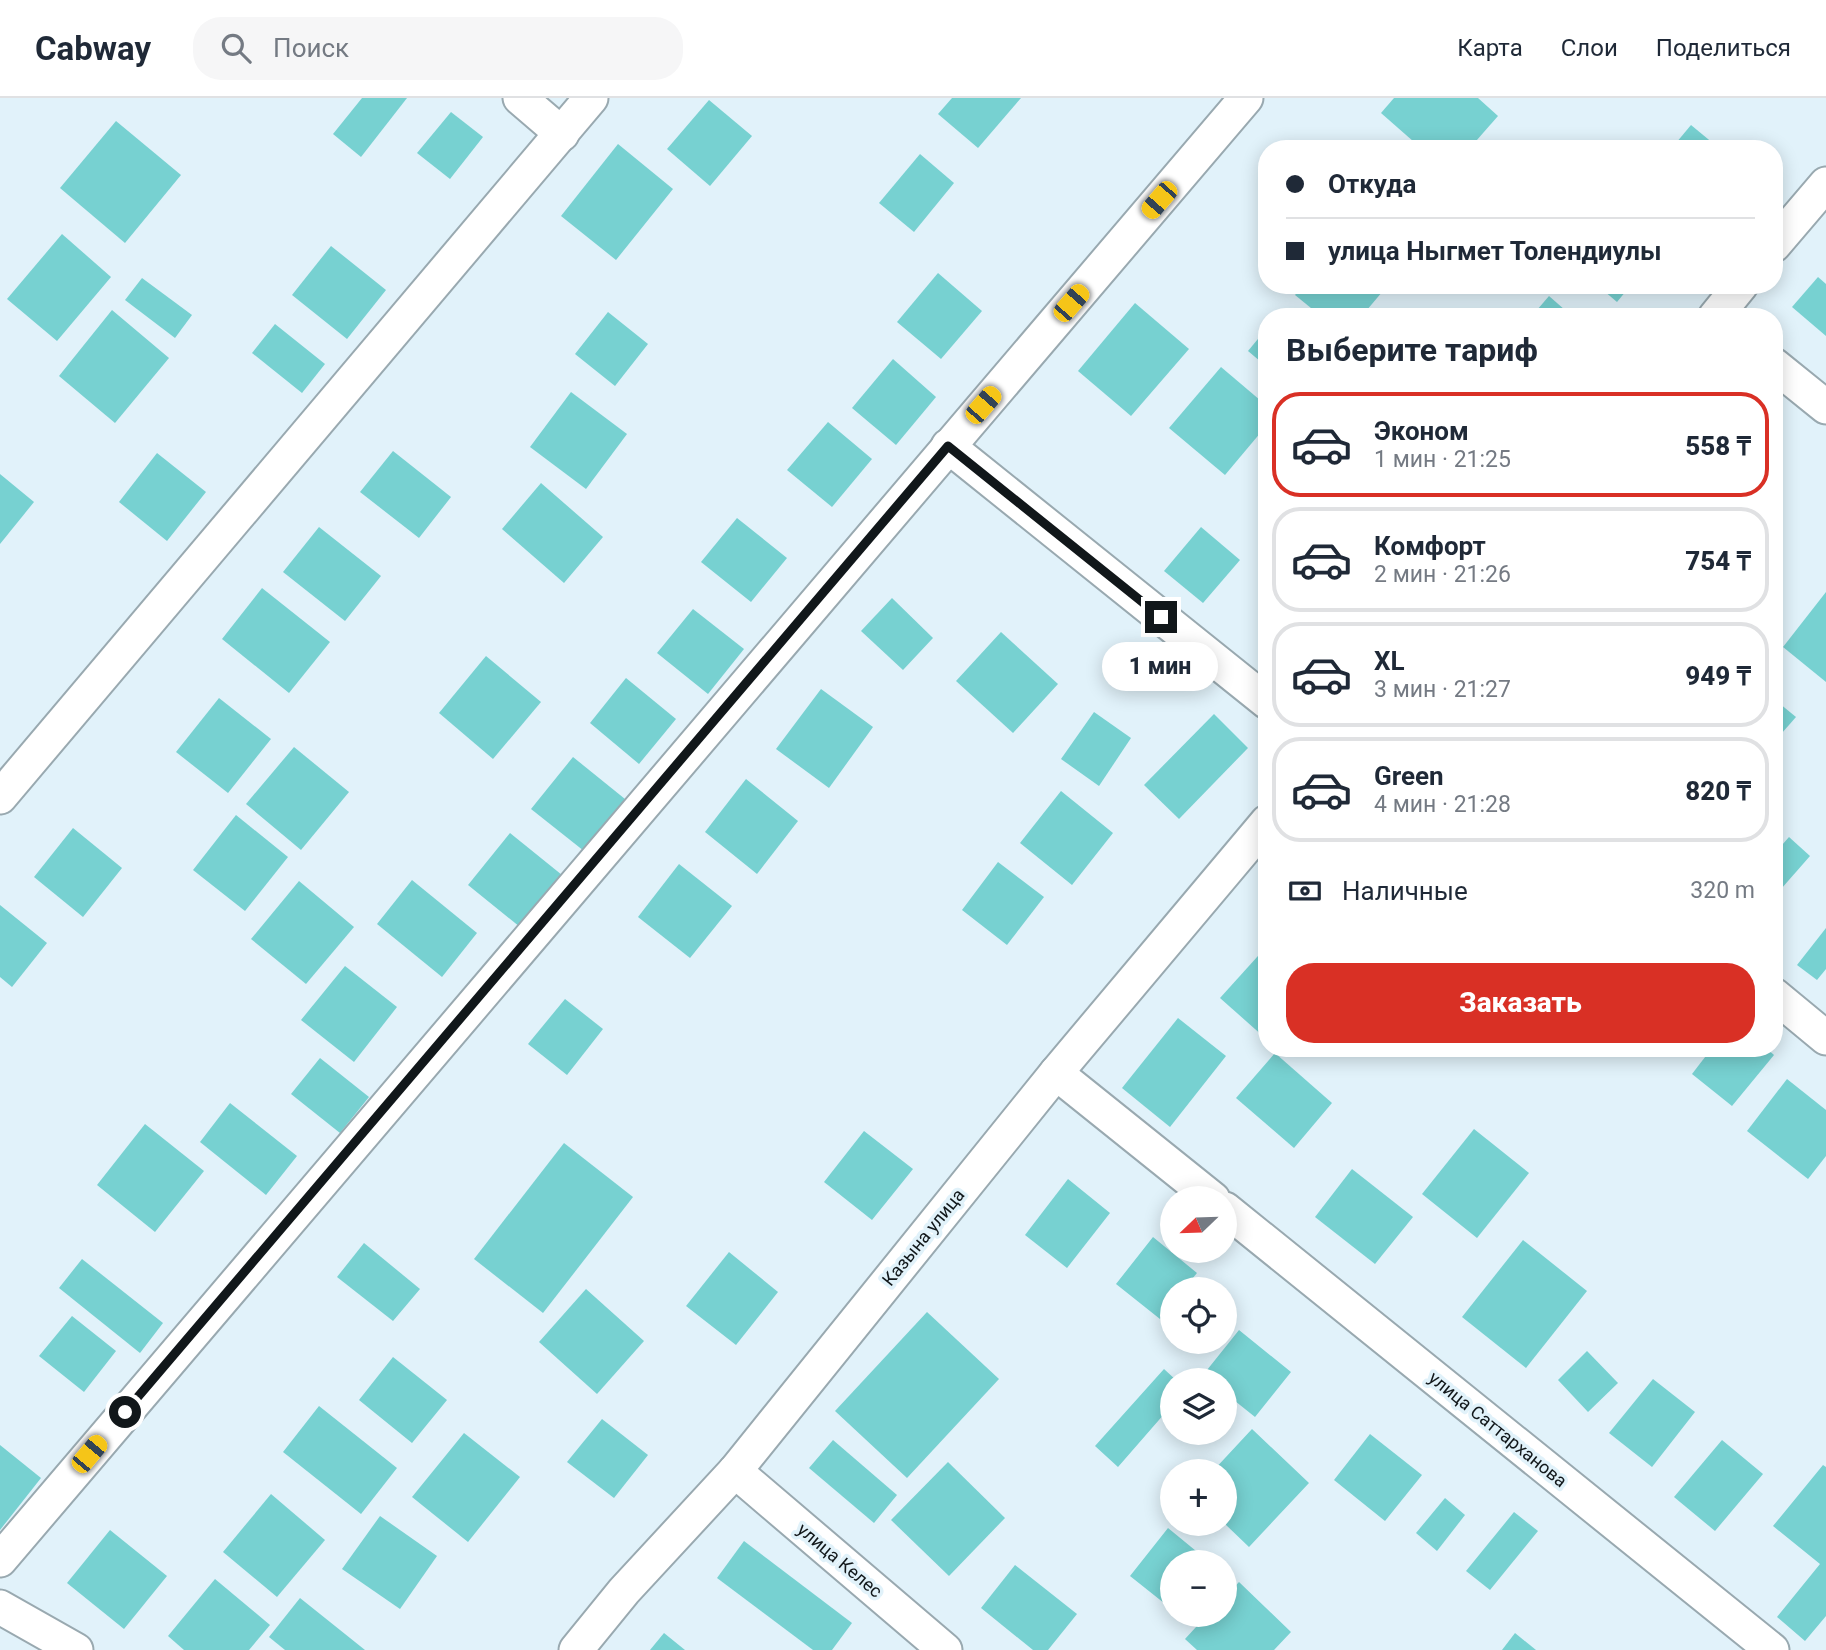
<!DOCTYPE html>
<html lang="ru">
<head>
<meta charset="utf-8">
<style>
	:root { --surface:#fff; --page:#f6f6f7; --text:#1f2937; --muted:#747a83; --line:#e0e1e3; --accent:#d93025 }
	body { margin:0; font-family:Roboto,sans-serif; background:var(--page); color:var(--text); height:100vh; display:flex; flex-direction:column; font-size:26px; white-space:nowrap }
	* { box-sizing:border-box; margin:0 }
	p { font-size:23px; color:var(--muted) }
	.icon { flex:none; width:38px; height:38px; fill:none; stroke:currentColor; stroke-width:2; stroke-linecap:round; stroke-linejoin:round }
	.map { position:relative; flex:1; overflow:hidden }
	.side { position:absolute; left:1258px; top:210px; width:525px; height:749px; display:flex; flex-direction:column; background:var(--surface); border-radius:28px; box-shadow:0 4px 18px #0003 }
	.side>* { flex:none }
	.banner { position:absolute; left:1258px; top:42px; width:525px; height:154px; border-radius:28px; box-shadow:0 4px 18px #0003; display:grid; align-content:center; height:154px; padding:0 28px; background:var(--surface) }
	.needle { width:46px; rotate:247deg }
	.tools { position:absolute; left:1160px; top:1088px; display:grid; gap:14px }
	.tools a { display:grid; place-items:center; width:77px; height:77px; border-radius:50%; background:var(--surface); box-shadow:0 4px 18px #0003; font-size:35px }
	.end { position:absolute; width:32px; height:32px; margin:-16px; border:9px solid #11171a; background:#fff; box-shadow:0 0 0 4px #fff }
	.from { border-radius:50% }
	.bubble { position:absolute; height:49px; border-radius:24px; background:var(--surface); box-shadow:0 4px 18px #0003; font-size:23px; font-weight:800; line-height:49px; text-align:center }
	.car { position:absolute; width:21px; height:42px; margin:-21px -10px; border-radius:9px; box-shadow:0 0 5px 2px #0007; background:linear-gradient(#f5c518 24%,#345 0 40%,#f5c518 0 76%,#345 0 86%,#f5c518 0) }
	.banner b { display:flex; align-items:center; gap:24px; height:66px; font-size:26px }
	.banner b+b { border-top:2px solid var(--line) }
	.banner i { width:18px; height:18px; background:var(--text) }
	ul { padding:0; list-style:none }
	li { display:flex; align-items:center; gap:21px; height:105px; margin:0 14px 10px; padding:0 14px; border:4px solid var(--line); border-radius:28px }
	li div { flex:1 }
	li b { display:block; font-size:26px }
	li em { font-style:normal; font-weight:800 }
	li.current { border-color:var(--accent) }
	li>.icon { width:63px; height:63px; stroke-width:1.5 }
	h2 { padding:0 28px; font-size:32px; line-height:84px }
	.pay { display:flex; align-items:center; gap:18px; height:77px; padding:0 28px; font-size:26px }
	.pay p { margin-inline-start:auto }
	.button { display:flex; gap:14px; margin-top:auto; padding:14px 28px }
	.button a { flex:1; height:80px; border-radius:28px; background:var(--accent); color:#fff; font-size:28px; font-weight:800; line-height:80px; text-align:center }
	header { display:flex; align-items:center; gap:42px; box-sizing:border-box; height:98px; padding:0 35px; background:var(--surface); border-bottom:2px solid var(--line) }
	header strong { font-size:33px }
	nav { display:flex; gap:38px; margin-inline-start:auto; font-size:24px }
	.search { width:490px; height:63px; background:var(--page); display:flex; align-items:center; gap:18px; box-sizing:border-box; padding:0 24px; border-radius:28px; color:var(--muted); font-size:26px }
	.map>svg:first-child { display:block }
	.building { fill:#77d1d1 }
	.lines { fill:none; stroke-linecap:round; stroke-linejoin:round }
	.minor-casing { stroke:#99a9b0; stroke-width:37 }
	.minor { stroke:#fff; stroke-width:33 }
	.route { stroke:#11171a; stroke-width:9 }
	.labels { text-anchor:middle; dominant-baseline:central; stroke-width:7; stroke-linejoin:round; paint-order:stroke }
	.street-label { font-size:18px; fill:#11171a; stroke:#e1f2fa }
</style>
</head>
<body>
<header>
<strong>Cabway</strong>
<div class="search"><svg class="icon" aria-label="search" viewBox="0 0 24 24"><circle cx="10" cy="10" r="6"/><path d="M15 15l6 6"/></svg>Поиск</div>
<nav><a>Карта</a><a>Слои</a><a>Поделиться</a></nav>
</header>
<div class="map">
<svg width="1826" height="1552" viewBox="0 0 1826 1552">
	<rect width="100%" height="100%" fill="#e1f2fa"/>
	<g class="building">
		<path d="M362,0H407L361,59L333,36Z"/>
		<path d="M952,0H1021L978,50L938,16Z"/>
		<path d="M1394,0H1478L1498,18L1469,51H1422L1381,15Z"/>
		<path d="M709,2L752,38L710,88L667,51Z"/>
		<path d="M451,14L483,39L450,81L417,55Z"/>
		<path d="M116,23L181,77L125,145L60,90Z"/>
		<path d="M1691,27L1720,51H1671Z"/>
		<path d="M618,46L673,91L616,162L561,118Z"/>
		<path d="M920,56L954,85L914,134L879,105Z"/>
		<path d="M62,136L111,179L57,243L7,201Z"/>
		<path d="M331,148L386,192L347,241L292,197Z"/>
		<path d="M938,175L982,213L941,261L897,224Z"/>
		<path d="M1818,179L1826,186V238L1792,209Z"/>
		<path d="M142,180L192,217L175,240L125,202Z"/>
		<path d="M1303,187H1388L1361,219H1322L1295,197Z"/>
		<path d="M1597,187H1631L1617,204Z"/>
		<path d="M1549,198L1573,219H1531Z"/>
		<path d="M1135,205L1189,251L1131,318L1078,273Z"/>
		<path d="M112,212L169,260L115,325L59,278Z"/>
		<path d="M608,214L648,246L615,288L575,256Z"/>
		<path d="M275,226L325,266L302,295L252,255Z"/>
		<path d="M1267,230V269L1248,253Z"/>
		<path d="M893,261L936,299L896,347L852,310Z"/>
		<path d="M1221,269L1267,308V327L1225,377L1169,330Z"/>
		<path d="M571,294L627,336L586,391L530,349Z"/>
		<path d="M828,324L872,361L832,409L787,372Z"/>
		<path d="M393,353L451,399L419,440L360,394Z"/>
		<path d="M157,355L206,394L167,443L119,404Z"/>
		<path d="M0,376L34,404L0,446Z"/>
		<path d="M541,385L603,439L564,485L502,431Z"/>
		<path d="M737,420L787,460L751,504L701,464Z"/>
		<path d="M319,429L381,478L345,523L283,474Z"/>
		<path d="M1201,429L1240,462L1203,505L1164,473Z"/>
		<path d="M262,490L330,544L289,595L222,541Z"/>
		<path d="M1826,494V584L1783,549Z"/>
		<path d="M892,500L933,540L903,572L861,533Z"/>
		<path d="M693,511L744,551L708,596L657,555Z"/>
		<path d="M1001,534L1058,586L1013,635L956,583Z"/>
		<path d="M486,558L541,604L493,661L439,615Z"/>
		<path d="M626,580L676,621L639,666L590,625Z"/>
		<path d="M821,591L873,629L829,690L776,651Z"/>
		<path d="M219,600L271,641L228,695L176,654Z"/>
		<path d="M1774,601L1796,619L1774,644Z"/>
		<path d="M1094,614L1131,640L1099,688L1061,661Z"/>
		<path d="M1214,616L1248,650L1179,721L1144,687Z"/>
		<path d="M294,649L349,694L301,752L246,706Z"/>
		<path d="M573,659L625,701L584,753L531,711Z"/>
		<path d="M746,681L798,723L757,776L705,734Z"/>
		<path d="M1061,693L1113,735L1072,787L1020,745Z"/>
		<path d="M236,717L288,759L245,813L193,772Z"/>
		<path d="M73,730L122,770L83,819L34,779Z"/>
		<path d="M510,735L562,777L520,829L468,787Z"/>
		<path d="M1789,739L1810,758L1774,799V756Z"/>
		<path d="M998,764L1044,799L1007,847L962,812Z"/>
		<path d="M679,766L732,808L690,860L638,819Z"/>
		<path d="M412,782L477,835L442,879L377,826Z"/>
		<path d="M299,783L354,829L306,886L251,841Z"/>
		<path d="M0,807L47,845L12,889L0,879Z"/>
		<path d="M1826,830V871L1817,882L1797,867Z"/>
		<path d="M1267,848V935L1264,939L1220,900Z"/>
		<path d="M345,868L397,909L354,964L301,922Z"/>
		<path d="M565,901L603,931L567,977L528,946Z"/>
		<path d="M1178,920L1226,958L1170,1029L1122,990Z"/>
		<path d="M1712,950H1766L1774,957L1732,1008L1692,976Z"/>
		<path d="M1275,955L1332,1005L1294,1050L1236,1000Z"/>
		<path d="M320,960L369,999L340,1035L291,996Z"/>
		<path d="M1787,981L1826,1012V1058L1808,1081L1747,1033Z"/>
		<path d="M230,1005L297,1058L266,1097L200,1044Z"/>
		<path d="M145,1026L204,1073L155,1134L97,1087Z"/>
		<path d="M1474,1031L1529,1075L1477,1140L1422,1096Z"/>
		<path d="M864,1033L913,1071L872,1122L824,1084Z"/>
		<path d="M564,1045L633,1099L543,1215L474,1161Z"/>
		<path d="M1352,1071L1413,1119L1375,1166L1315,1119Z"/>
		<path d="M1068,1081L1110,1115L1067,1170L1025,1137Z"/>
		<path d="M1153,1139L1197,1175L1183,1192H1172V1205L1160,1221L1116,1186Z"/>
		<path d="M1523,1142L1587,1193L1526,1270L1462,1219Z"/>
		<path d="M364,1145L420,1191L393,1223L337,1179Z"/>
		<path d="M729,1154L778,1194L736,1247L686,1208Z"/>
		<path d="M82,1161L163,1225L140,1255L59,1190Z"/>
		<path d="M586,1191L644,1243L597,1296L539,1244Z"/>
		<path d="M927,1214L999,1281L907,1380L835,1313Z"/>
		<path d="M72,1218L116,1253L84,1294L39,1258Z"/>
		<path d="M1239,1232L1291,1274L1255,1319L1225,1295V1283H1210L1203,1277Z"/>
		<path d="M1587,1253L1618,1285L1588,1314L1558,1282Z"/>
		<path d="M393,1259L447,1302L412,1345L359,1302Z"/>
		<path d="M1164,1271L1177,1283H1172V1307L1118,1369L1095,1348Z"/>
		<path d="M1653,1281L1695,1314L1652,1369L1609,1335Z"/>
		<path d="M319,1308L397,1370L361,1416L283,1354Z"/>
		<path d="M602,1321L648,1357L614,1400L567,1364Z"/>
		<path d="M1252,1331L1309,1385L1249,1449L1225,1426V1374H1212Z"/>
		<path d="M464,1335L520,1379L468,1444L412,1399Z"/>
		<path d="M1370,1336L1422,1377L1385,1423L1334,1382Z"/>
		<path d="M833,1342L897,1397L874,1425L809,1370Z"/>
		<path d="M1722,1342L1763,1376L1715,1433L1674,1399Z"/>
		<path d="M0,1347L41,1380L0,1432Z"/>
		<path d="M948,1364L1005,1420L949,1478L891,1422Z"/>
		<path d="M1823,1367L1826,1369V1518L1805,1543L1777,1519L1820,1466L1773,1428Z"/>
		<path d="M271,1396L325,1442L277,1499L223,1454Z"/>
		<path d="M1445,1400L1465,1417L1437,1453L1416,1435Z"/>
		<path d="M1514,1414L1538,1433L1490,1492L1466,1473Z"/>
		<path d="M380,1418L437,1458L400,1511L342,1471Z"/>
		<path d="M1168,1430L1207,1462L1204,1465H1172V1505L1169,1509L1130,1478Z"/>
		<path d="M110,1432L167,1478L124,1531L67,1485Z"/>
		<path d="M744,1443L852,1525L832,1552H813L717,1480Z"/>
		<path d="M1015,1467L1077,1516L1048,1552H1033L981,1510Z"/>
		<path d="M215,1481L270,1527L249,1552H184L168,1538Z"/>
		<path d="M1239,1484L1291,1534L1274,1552H1197L1185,1541L1207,1517H1225V1499Z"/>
		<path d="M300,1500L365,1552H285L269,1539Z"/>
		<path d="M664,1535L685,1552H650Z"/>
		<path d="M1515,1535L1536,1552H1502Z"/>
	</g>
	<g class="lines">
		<defs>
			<g id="minor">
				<path d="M520,0L562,36"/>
				<path d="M1774,147L1826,86"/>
				<path d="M1715,219L1741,187"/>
				<path d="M1774,267L1826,309"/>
				<path d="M948,348L1267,604"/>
				<path d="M0,699L591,0"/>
				<path d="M1774,897L1826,940"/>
				<path d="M1056,975L1213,1101"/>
				<path d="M1225,1111L1772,1552"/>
				<path d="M735,1373L945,1552"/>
				<path d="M0,1462L1246,0"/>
				<path d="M0,1509L76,1552"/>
				<path d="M576,1552L624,1493L735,1373L1056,975L1267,724"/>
			</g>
		</defs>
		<use href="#minor" class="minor-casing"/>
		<use href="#minor" class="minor"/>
	</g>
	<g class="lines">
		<path class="route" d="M125,1314L948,348L1161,519"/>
	</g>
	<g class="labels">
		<g class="street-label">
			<text transform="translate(923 1139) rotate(-51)">Казына улица</text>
			<text transform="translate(1498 1331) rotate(39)">улица Саттарханова</text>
			<text transform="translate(840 1462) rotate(40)">улица Келес</text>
		</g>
	</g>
</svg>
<div class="tools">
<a><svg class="needle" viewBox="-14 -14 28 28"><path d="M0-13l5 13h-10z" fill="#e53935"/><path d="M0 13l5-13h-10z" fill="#747a83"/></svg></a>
<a><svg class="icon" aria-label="locate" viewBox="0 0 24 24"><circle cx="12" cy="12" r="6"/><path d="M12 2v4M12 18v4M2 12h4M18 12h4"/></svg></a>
<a><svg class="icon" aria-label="layers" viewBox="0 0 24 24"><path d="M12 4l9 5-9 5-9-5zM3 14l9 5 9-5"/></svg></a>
<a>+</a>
<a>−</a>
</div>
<i class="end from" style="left:125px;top:1314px"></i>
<i class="end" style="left:1161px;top:519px"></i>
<div class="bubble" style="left:1102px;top:544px;width:116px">1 мин</div>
<i class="car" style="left:1159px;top:102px;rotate:221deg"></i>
<i class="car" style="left:1071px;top:205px;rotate:41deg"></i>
<i class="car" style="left:983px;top:307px;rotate:41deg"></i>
<i class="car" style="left:89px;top:1356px;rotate:40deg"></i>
<div class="banner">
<b><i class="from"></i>Откуда</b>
<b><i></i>улица Ныгмет Толендиулы</b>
</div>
<section class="side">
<h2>Выберите тариф</h2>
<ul>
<li class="current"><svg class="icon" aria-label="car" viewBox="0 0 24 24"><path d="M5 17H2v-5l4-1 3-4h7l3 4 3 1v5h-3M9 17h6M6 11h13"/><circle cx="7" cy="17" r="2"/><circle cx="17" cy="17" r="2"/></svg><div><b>Эконом</b><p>1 мин · 21:25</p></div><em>558 ₸</em></li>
<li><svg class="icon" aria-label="car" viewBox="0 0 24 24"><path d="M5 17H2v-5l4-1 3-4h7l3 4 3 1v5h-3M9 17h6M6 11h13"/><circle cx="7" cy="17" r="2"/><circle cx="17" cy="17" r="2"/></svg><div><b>Комфорт</b><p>2 мин · 21:26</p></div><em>754 ₸</em></li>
<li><svg class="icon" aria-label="car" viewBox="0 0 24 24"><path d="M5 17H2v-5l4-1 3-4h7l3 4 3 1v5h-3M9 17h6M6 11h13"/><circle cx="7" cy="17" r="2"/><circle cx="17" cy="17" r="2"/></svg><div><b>XL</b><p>3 мин · 21:27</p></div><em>949 ₸</em></li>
<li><svg class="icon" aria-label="car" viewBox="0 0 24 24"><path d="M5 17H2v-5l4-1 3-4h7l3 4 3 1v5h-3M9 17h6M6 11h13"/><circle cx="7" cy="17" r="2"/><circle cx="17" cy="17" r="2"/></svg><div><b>Green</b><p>4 мин · 21:28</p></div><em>820 ₸</em></li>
</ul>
<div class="pay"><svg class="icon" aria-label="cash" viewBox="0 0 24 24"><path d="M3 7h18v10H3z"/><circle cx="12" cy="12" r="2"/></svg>Наличные<p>320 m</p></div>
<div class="button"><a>Заказать</a></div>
</section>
</div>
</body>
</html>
